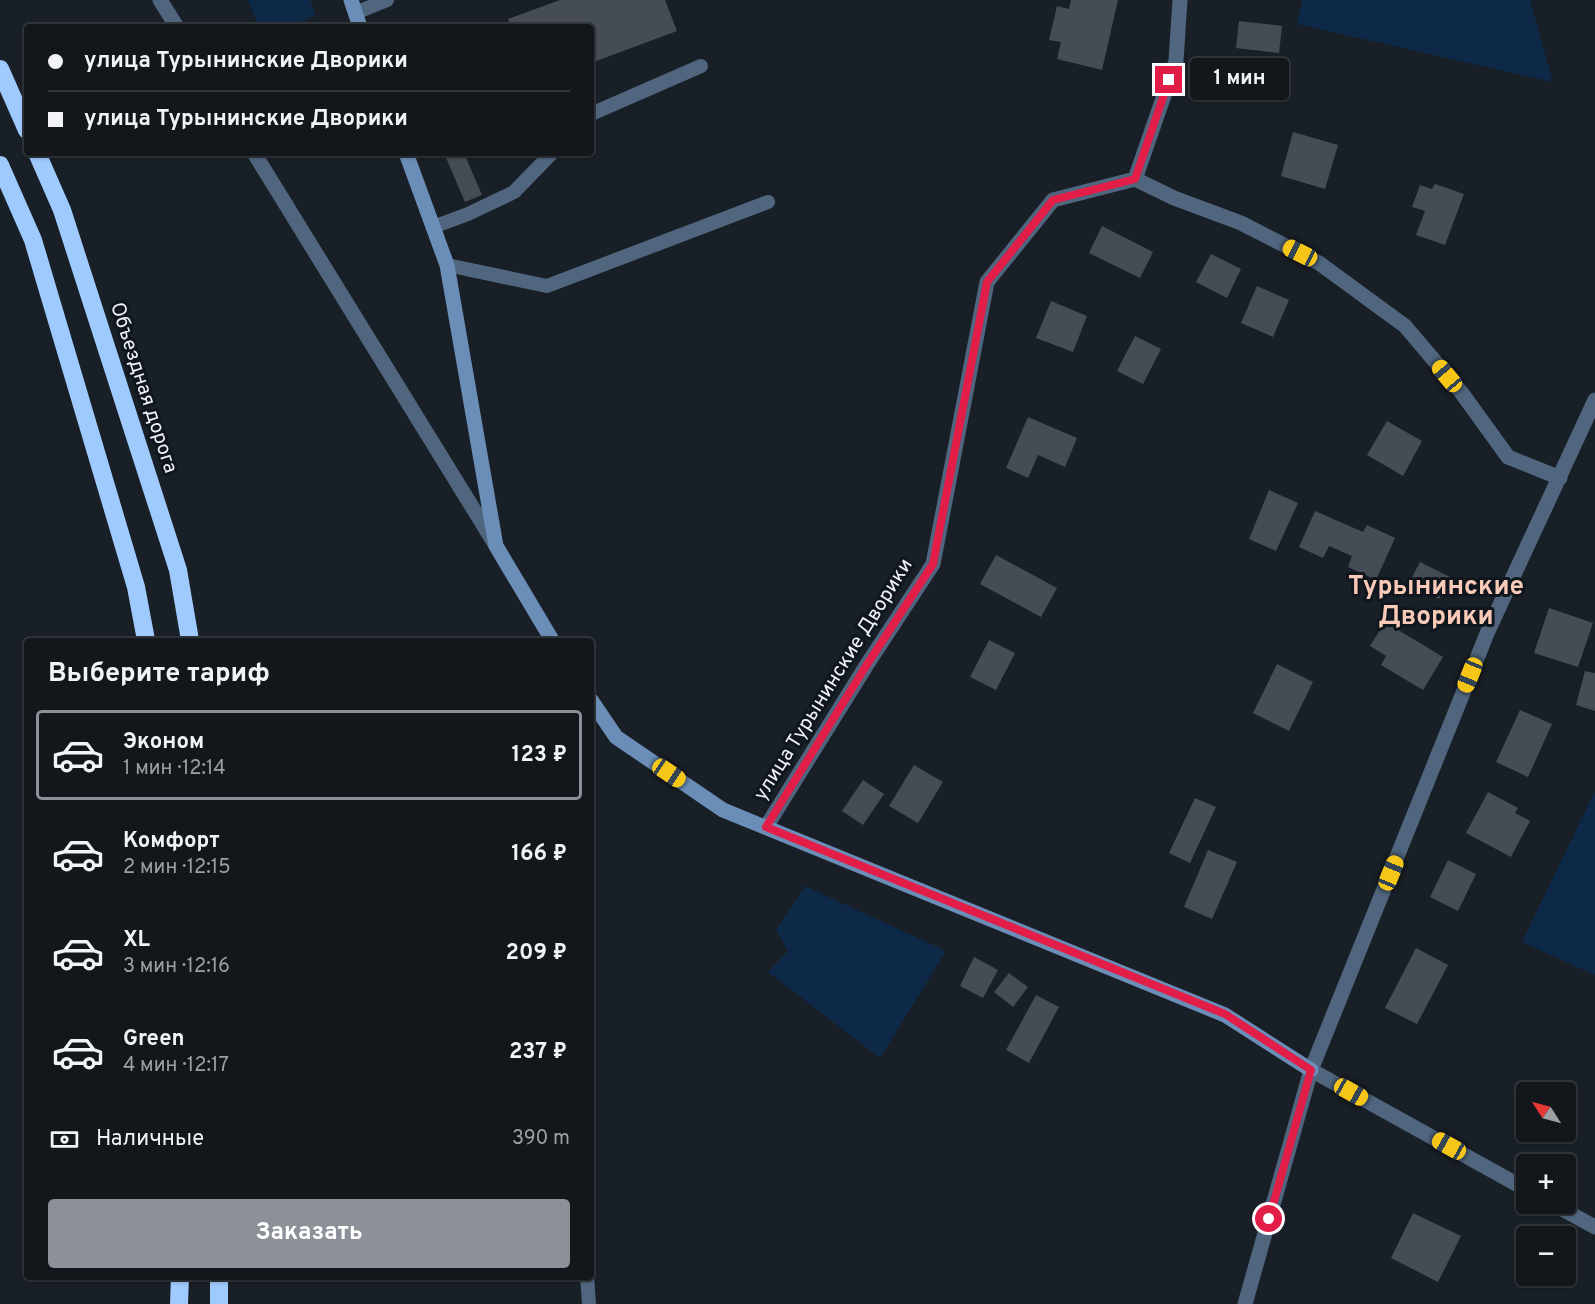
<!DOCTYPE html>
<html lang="ru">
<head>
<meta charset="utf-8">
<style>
	:root { --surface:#13171c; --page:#202429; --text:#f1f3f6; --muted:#9d9fa3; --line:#32363b; --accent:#8c9099 }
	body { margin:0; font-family:Overpass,sans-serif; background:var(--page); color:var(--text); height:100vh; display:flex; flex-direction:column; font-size:22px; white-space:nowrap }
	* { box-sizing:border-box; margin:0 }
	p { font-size:20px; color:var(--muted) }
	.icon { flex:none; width:33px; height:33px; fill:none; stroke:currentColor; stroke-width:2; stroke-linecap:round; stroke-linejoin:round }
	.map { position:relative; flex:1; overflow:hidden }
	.panel { position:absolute; left:24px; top:638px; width:570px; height:642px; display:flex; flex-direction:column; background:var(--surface); border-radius:6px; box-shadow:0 2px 4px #0004,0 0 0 2px var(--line) }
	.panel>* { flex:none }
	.hud { position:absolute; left:24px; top:24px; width:570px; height:132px; border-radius:6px; box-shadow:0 2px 4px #0004,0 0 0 2px var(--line); display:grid; align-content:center; height:132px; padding:0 24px; background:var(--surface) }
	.needle { width:39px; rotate:306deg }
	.tools { position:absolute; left:1516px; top:1082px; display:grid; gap:12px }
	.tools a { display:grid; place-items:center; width:60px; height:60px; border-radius:6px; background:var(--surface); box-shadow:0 2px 4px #0004,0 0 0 2px var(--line); font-size:30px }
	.end { position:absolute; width:27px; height:27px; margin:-14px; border:8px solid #e11d48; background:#fff; box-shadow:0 0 0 3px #fff }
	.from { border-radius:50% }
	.bubble { position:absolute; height:42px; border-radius:6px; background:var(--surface); box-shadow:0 2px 4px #0004,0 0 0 2px var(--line); font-size:20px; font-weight:700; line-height:42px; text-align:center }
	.car { position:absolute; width:18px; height:36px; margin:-18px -9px; border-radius:8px; box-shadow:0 0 4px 2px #0007; background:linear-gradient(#f5c518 24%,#345 0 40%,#f5c518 0 76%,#345 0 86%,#f5c518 0) }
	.hud b { display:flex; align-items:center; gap:21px; height:57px; font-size:22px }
	.hud b+b { border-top:2px solid var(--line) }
	.hud i { width:15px; height:15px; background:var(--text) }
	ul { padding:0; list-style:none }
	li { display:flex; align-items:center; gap:18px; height:90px; margin:0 12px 9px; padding:0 12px; border:3px solid transparent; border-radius:6px }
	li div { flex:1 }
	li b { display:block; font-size:22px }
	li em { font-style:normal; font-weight:700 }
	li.active { border-color:var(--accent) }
	li>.icon { width:54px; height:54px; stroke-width:1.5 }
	h2 { padding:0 24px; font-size:27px; line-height:72px }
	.pay { display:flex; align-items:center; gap:15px; height:66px; padding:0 24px; font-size:22px }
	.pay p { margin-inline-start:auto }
	.cta { display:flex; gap:12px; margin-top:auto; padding:12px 24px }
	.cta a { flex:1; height:69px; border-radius:6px; background:var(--accent); color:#fff; font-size:24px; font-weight:700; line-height:69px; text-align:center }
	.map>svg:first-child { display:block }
	.green { fill:#0e2948 }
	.building { fill:#454c54 }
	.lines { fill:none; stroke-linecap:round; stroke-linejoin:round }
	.lane { stroke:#50667f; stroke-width:14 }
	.street { stroke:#50667f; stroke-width:15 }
	.secondary { stroke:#6b8eb8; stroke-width:15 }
	.highway { stroke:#9ecafe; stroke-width:18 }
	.route { stroke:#e11d48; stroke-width:8 }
	.labels { text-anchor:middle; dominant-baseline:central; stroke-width:6; stroke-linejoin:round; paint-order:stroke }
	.street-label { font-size:20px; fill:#eff3f9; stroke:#10161d }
	.district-label { font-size:26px; font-weight:bold; fill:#f9cab7; stroke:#10161d }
</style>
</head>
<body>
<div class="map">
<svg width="1595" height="1304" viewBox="0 0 1595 1304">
	<rect width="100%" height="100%" fill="#191f26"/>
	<g class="green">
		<path d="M248,0H310L316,15L289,27H259Z"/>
		<path d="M1302,0H1530L1553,82L1297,24Z"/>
		<path d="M1595,791V975L1522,942Z"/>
		<path d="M805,886L946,951L880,1058L768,972L788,951L776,930Z"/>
	</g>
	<g class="building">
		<path d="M560,0H665L677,31L591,63V27H511L508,19Z"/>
		<path d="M1071,0H1118L1102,70L1057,59L1061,42L1049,40L1057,6L1069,9Z"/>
		<path d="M1239,21L1282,26L1279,53L1236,48Z"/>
		<path d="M1293,132L1338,145L1325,189L1281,176Z"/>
		<path d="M444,153H464L482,195L465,202Z"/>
		<path d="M1435,184L1464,194L1445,245L1416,235L1425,211L1412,207L1420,185L1432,189Z"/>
		<path d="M1102,226L1153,252L1140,278L1089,253Z"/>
		<path d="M1211,254L1241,269L1227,298L1196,282Z"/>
		<path d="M1257,286L1289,300L1273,337L1241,323Z"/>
		<path d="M1051,301L1087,316L1073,352L1036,338Z"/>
		<path d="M1135,336L1161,349L1143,384L1117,371Z"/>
		<path d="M1028,417L1077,438L1065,467L1038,455L1028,478L1006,468Z"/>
		<path d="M1387,421L1422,441L1403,476L1367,455Z"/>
		<path d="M1269,490L1298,503L1276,551L1249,539Z"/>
		<path d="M1315,511L1363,532L1367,525L1395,538L1376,580L1348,567L1352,556L1329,546L1323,558L1299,547Z"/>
		<path d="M996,555L1057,588L1041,617L980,584Z"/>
		<path d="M1420,562L1450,577L1439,599L1409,583Z"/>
		<path d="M1549,608L1593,623L1578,667L1534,653Z"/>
		<path d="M1385,622L1443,657L1423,690L1381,665L1386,656L1370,646Z"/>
		<path d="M989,640L1015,653L996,690L970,677Z"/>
		<path d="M1277,664L1313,682L1289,731L1253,713Z"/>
		<path d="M1585,671L1595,673V711L1576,705Z"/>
		<path d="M1520,710L1552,724L1528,777L1496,762Z"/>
		<path d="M914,765L943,782L918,823L889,806Z"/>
		<path d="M863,780L884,794L863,825L842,811Z"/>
		<path d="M1488,792L1518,808L1515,813L1530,821L1511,857L1466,833Z"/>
		<path d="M1195,798L1216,807L1190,863L1169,853Z"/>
		<path d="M1208,850L1237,862L1212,919L1184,907Z"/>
		<path d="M1448,860L1476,874L1458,911L1430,897Z"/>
		<path d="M1416,948L1448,965L1417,1024L1385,1008Z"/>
		<path d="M974,957L998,970L983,998L960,986Z"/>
		<path d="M1009,973L1028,987L1013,1007L994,992Z"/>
		<path d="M1036,995L1059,1007L1029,1063L1006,1050Z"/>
		<path d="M1413,1213L1461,1236L1438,1282L1391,1258Z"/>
	</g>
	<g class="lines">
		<g class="lane">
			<path d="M355,13L387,0"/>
			<path d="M591,114L701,66"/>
			<path d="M433,227L468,214L514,192L552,153"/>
			<path d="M447,265L547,286L768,202"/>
			<path d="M587,1276L589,1304"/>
		</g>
		<g class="street">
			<path d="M160,0L177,27"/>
			<path d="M254,153L495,544"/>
			<path d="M1135,179L1174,198L1241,223L1319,263L1405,326L1461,392L1508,457L1560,478"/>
			<path d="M766,827L866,666L933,564L987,282L1053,200L1135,179L1176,61L1180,0"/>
			<path d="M1311,1070L1527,1190"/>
			<path d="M1551,1203L1595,1227"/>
			<path d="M1245,1304L1311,1070L1488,631L1595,400"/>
		</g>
		<g class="secondary">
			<path d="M351,0L360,27"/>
			<path d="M406,153L447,265L496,546L552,640"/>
			<path d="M591,700L616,737L723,810L1225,1015L1311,1070"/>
		</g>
		<g class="highway">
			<path d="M0,69L27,130"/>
			<path d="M37,153L62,210L178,570L190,640"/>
			<path d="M0,165L33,240L136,587L146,640"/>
			<path d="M179,1304L180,1276"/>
			<path d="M219,1304V1276"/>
		</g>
	</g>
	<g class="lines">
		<path class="route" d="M1169,80L1135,179L1053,200L987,282L933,564L866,666L766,827L1225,1014L1311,1070L1269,1219"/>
	</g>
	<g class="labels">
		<g class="street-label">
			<text transform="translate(143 388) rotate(72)">Объездная дорога</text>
			<text transform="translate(834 680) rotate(-58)">улица Турынинские Дворики</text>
		</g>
		<g class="district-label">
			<text x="1436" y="587">Турынинские<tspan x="1436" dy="30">Дворики</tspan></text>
		</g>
	</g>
</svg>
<div class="tools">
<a><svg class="needle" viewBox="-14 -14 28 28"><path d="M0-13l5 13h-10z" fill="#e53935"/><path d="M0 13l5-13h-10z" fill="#9d9fa3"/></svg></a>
<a>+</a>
<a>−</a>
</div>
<i class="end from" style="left:1269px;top:1219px"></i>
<i class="end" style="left:1169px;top:80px"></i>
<div class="bubble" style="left:1190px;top:58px;width:99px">1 мин</div>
<i class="car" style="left:1300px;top:253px;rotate:297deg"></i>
<i class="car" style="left:1447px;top:376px;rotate:320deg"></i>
<i class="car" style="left:1470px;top:675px;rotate:202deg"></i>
<i class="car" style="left:669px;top:773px;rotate:124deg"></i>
<i class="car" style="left:1391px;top:873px;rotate:22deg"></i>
<i class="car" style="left:1351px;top:1092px;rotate:119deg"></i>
<i class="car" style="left:1449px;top:1146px;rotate:299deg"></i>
<div class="hud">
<b><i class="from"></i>улица Турынинские Дворики</b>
<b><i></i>улица Турынинские Дворики</b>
</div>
<section class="panel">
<h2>Выберите тариф</h2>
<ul>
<li class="active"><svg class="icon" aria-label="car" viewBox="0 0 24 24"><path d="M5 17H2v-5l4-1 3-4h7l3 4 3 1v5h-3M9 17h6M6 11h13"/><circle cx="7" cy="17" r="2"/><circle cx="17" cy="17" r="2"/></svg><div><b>Эконом</b><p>1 мин · 12:14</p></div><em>123 ₽</em></li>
<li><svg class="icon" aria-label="car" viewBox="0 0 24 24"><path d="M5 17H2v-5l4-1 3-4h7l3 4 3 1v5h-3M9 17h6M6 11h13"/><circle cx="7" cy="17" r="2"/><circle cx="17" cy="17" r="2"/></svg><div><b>Комфорт</b><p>2 мин · 12:15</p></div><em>166 ₽</em></li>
<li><svg class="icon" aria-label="car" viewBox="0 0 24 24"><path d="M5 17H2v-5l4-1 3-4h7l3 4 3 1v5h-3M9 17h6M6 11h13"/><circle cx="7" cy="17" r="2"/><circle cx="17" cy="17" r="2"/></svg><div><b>XL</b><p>3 мин · 12:16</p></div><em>209 ₽</em></li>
<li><svg class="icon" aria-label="car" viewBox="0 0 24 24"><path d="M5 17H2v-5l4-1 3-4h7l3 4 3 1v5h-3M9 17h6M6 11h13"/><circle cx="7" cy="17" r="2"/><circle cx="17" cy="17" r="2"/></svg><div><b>Green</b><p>4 мин · 12:17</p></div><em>237 ₽</em></li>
</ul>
<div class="pay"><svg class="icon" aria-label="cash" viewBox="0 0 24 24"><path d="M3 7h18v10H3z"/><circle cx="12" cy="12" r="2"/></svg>Наличные<p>390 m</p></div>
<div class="cta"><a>Заказать</a></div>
</section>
</div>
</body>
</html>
